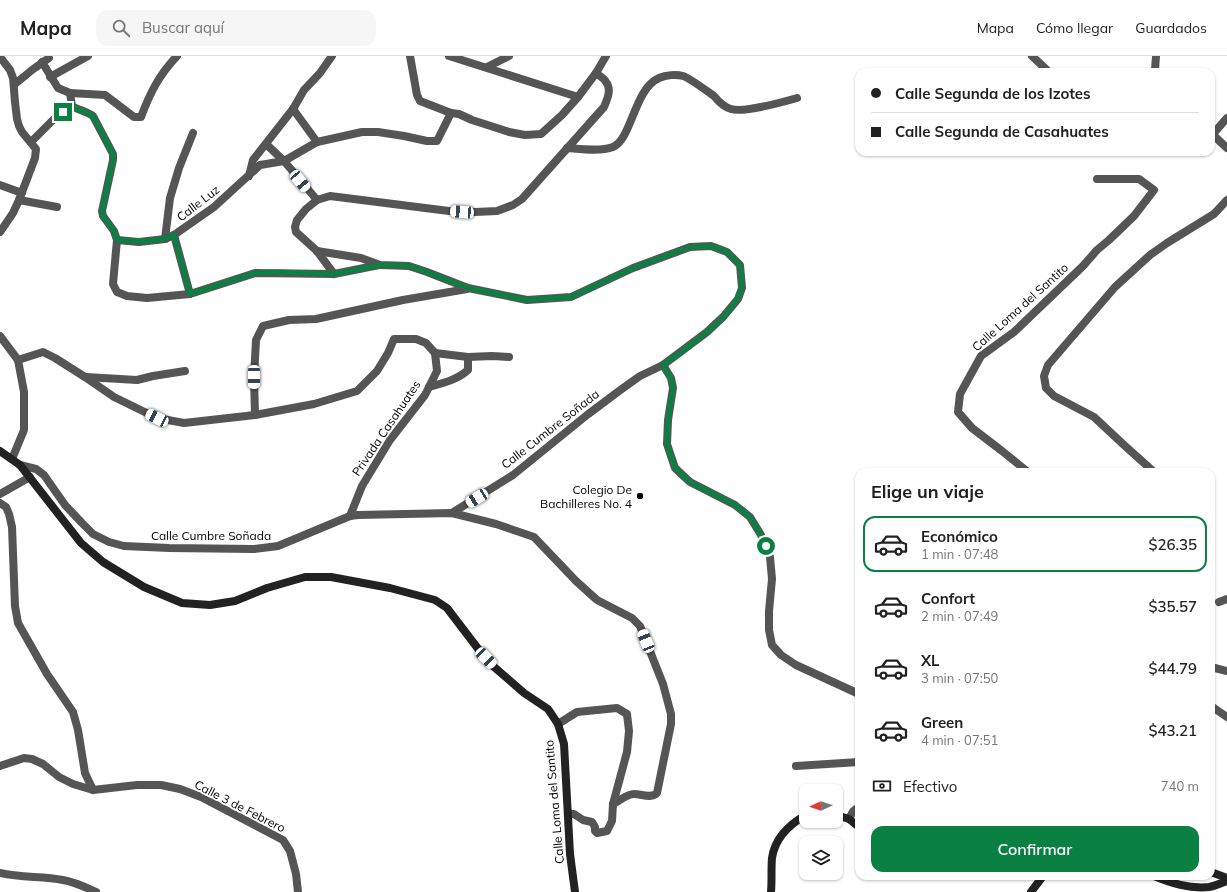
<!DOCTYPE html>
<html lang="es">
<head>
<meta charset="utf-8">
<style>
	:root { --surface:#fff; --page:#f6f6f6; --text:#202124; --muted:#757577; --line:#e0e0e0; --accent:#0b8043 }
	body { margin:0; font-family:Mulish,sans-serif; background:var(--page); color:var(--text); height:100vh; display:flex; flex-direction:column; font-size:15px; white-space:nowrap }
	* { box-sizing:border-box; margin:0 }
	p { font-size:13px; color:var(--muted) }
	.icon { flex:none; width:22px; height:22px; fill:none; stroke:currentColor; stroke-width:2; stroke-linecap:round; stroke-linejoin:round }
	.map { position:relative; flex:1; overflow:hidden }
	.sheet { position:absolute; left:855px; top:412px; width:360px; height:412px; display:flex; flex-direction:column; background:var(--surface); border-radius:12px; box-shadow:0 1px 3px #0004 }
	.sheet>* { flex:none }
	.banner { position:absolute; left:855px; top:12px; width:360px; height:88px; border-radius:12px; box-shadow:0 1px 3px #0004; display:grid; align-content:center; height:88px; padding:0 16px; background:var(--surface) }
	.needle { width:26px; rotate:267deg }
	.fabs { position:absolute; left:799px; top:728px; display:grid; gap:8px }
	.fabs a { display:grid; place-items:center; width:44px; height:44px; border-radius:8px; background:var(--surface); box-shadow:0 1px 3px #0004; font-size:20px }
	.end { position:absolute; width:18px; height:18px; margin:-9px; border:5px solid #0b8043; background:#fff; box-shadow:0 0 0 2px #fff }
	.from { border-radius:50% }
	.car { position:absolute; width:12px; height:24px; margin:-12px -6px; border-radius:5px; box-shadow:0 0 3px 1px #0007; background:linear-gradient(#fff 24%,#345 0 40%,#fff 0 76%,#345 0 86%,#fff 0) }
	.banner b { display:flex; align-items:center; gap:14px; height:38px; font-size:15px }
	.banner b+b { border-top:1px solid var(--line) }
	.banner i { width:10px; height:10px; background:var(--text) }
	ul { padding:0; list-style:none }
	li { display:flex; align-items:center; gap:12px; height:56px; margin:0 8px 6px; padding:0 8px; border:2px solid transparent; border-radius:12px }
	li div { flex:1 }
	li b { display:block; font-size:15px }
	li em { font-style:normal; font-weight:600 }
	li.selected { border-color:var(--accent) }
	li>.icon { width:36px; height:36px; stroke-width:1.5 }
	h2 { padding:0 16px; font-size:18px; line-height:48px }
	.pay { display:flex; align-items:center; gap:10px; height:44px; padding:0 16px; font-size:15px }
	.pay p { margin-inline-start:auto }
	.primary-button { display:flex; gap:8px; margin-top:auto; padding:8px 16px }
	.primary-button a { flex:1; height:46px; border-radius:12px; background:var(--accent); color:#fff; font-size:16px; font-weight:600; line-height:46px; text-align:center }
	header { display:flex; align-items:center; gap:24px; box-sizing:border-box; height:56px; padding:0 20px; background:var(--surface); border-bottom:1px solid var(--line) }
	header strong { font-size:19px }
	nav { display:flex; gap:22px; margin-inline-start:auto; font-size:14px }
	.search { width:280px; height:36px; background:var(--page); display:flex; align-items:center; gap:10px; box-sizing:border-box; padding:0 14px; border-radius:12px; color:var(--muted); font-size:15px }
	.map>svg:first-child { display:block }
	.lines { fill:none; stroke-linecap:round; stroke-linejoin:round }
	.minor { stroke:#555; stroke-width:8 }
	.secondary { stroke:#222; stroke-width:8 }
	.route { stroke:#0b8043; stroke-width:5 }
	.poi-dot { fill:#000; stroke:#fff; stroke-width:1.5 }
	.labels { text-anchor:middle; dominant-baseline:central; stroke-width:3.5; stroke-linejoin:round; paint-order:stroke }
	.street-label { font-size:12px; fill:#000; stroke:#fff }
	.poi-label { font-size:12px; fill:#000; stroke:#fff; text-anchor:end }
</style>
</head>
<body>
<header>
<strong>Mapa</strong>
<div class="search"><svg class="icon" aria-label="search" viewBox="0 0 24 24"><circle cx="10" cy="10" r="6"/><path d="M15 15l6 6"/></svg>Buscar aquí</div>
<nav><a>Mapa</a><a>Cómo llegar</a><a>Guardados</a></nav>
</header>
<div class="map">
<svg width="1227" height="836" viewBox="0 0 1227 836">
	<rect width="100%" height="100%" fill="#fff"/>
	<g class="lines">
		<g class="minor">
			<path d="M410,0L417,39L420,45L451,57L459,58L472,64L509,76L525,79L541,78L562,59L578,41L596,17L606,0"/>
			<path d="M449,0L578,41"/>
			<path d="M1032,0L1049,16"/>
			<path d="M0,1L10,14L13,22L15,46L17,63L19,70L22,76L36,93L35,102L19,144L13,157L0,176"/>
			<path d="M42,6L58,32L70,37L72,50C78,54 86,55 93,60L113,98V104L102,155L103,160L114,175L117,184L113,228L117,236L127,240L147,242L190,238L255,217L334,218L379,209"/>
			<path d="M487,11L509,0"/>
			<path d="M1155,14L1156,0"/>
			<path d="M50,21L88,0"/>
			<path d="M15,28L32,14L49,2"/>
			<path d="M70,37L105,39L134,61H141C150,37 159,19 177,0"/>
			<path d="M293,53L317,86"/>
			<path d="M1211,77L1227,92"/>
			<path d="M1213,78L1227,62"/>
			<path d="M31,86L54,63L72,50"/>
			<path d="M266,88L284,105L317,144"/>
			<path d="M567,92C580,93 600,96 613,91C632,83 634,33 659,22C666,19 676,18 683,20C690,22 708,36 714,40C718,45 724,51 731,53C743,57 783,46 797,42"/>
			<path d="M249,120L253,104L293,53L304,34L320,17L332,0"/>
			<path d="M0,129L22,137"/>
			<path d="M19,144L57,151"/>
			<path d="M174,179L190,238"/>
			<path d="M165,183L170,142L179,112L193,77"/>
			<path d="M117,184L139,186L165,183L174,179L214,151L260,109L284,105L317,86L362,76H378L404,80L427,85H437L451,57"/>
			<path d="M317,195L361,202L380,209L409,210L427,216L468,232L527,244L571,241L633,212L690,191L711,190L727,196L740,209L742,232L738,243L723,261L707,276L663,309L640,320L619,335L587,359L513,419L452,457"/>
			<path d="M334,218L317,195L296,176L295,171L297,164L306,153L317,144L330,140L449,155L475,156L497,155L513,149L522,143L604,51C607,44 612,33 606,26C604,22 599,20 596,17"/>
			<path d="M0,280L18,304L24,336V374L12,403"/>
			<path d="M435,297L468,301L492,300L509,301"/>
			<path d="M18,304L43,296L55,302L85,321L114,341L157,362L184,367L255,359L314,348L357,335L377,315L388,297L394,283H416L426,287L435,297L437,315L425,339L390,384L362,430L350,460"/>
			<path d="M663,309L671,322L673,332L668,364L667,388L675,412L690,426L735,449L750,461L761,479L770,501L772,523L769,555V574L772,589L781,599L796,609L859,638"/>
			<path d="M86,321L137,324L153,320L185,315"/>
			<path d="M429,331C443,327 457,324 468,314V301"/>
			<path d="M255,359L254,321L256,284L263,270L289,264L316,263L403,244L467,233"/>
			<path d="M20,409L36,413L44,419L65,449L82,467L93,478L109,486L124,490L169,492L254,493L278,490L350,460L358,459L452,457L496,468L534,481L576,525L597,544L632,562L640,570L663,628L671,658V668L657,737C651,743 642,738 634,738C627,738 619,745 613,748"/>
			<path d="M1028,416L1002,395L972,372L958,356L960,338L981,300L1014,276L1083,210L1097,194L1109,184L1134,160L1154,134L1139,123H1097"/>
			<path d="M1154,416L1124,389L1094,361L1054,340L1046,332L1044,320L1048,309L1115,231L1150,199L1167,187L1214,158L1227,144"/>
			<path d="M0,438L30,421"/>
			<path d="M0,447L6,451L9,458L12,471L15,550L18,567L47,618L73,656L78,674L85,717L93,734"/>
			<path d="M1219,546L1227,543"/>
			<path d="M1211,611L1227,615"/>
			<path d="M1211,650L1227,661"/>
			<path d="M558,668L577,656L617,652L627,658L629,675L627,696L613,748L612,765L607,775L597,777L595,775V771L592,766L583,764L574,758H569"/>
			<path d="M0,710L24,702L32,703L43,708L59,721L73,728L93,734L137,729H161L180,733L201,741L283,784L290,795L296,818L298,836"/>
			<path d="M796,710L859,706"/>
			<path d="M849,763C852,757 853,753 859,752"/>
			<path d="M0,817C21,822 42,820 63,824C75,826 85,831 96,836"/>
		</g>
		<g class="secondary">
			<path d="M0,395L20,409L81,487L103,506L144,531L182,547L210,549L235,545L267,532L305,521H331L390,532L435,544L447,552L479,594L493,610L524,637L548,653L558,668L564,688L570,798L575,836"/>
			<path d="M836,759L849,763L859,771"/>
			<path d="M1211,816L1227,822"/>
			<path d="M1154,820C1171,827 1189,833 1209,831C1215,830 1221,827 1227,825"/>
			<path d="M771,836C772,825 771,813 772,802C775,782 790,768 806,759"/>
			<path d="M1031,836L1043,820"/>
		</g>
	</g>
	<g class="lines">
		<path class="route" d="M63,56L72,50C78,54 86,56 93,60L113,98V104L102,155L103,160L114,175L117,184C137,185 157,187 174,179L190,238L255,217L279,216L334,218L380,209H391L409,210L427,216L468,232L527,244L571,241L633,212L690,191L711,190L727,196L740,209C741,217 743,226 741,233C735,260 685,293 663,309L671,322L673,332L668,364L667,388L675,412L690,426L735,449L750,461L761,479L766,490"/>
	</g>
	<circle class="poi-dot" cx="640" cy="440" r="4"/>
	<g class="labels">
		<g class="street-label">
			<text transform="translate(198 147) rotate(-38)">Calle Luz</text>
			<text transform="translate(1020 251) rotate(-42)">Calle Loma del Santito</text>
			<text transform="translate(386 372) rotate(-56)">Privada Casahuates</text>
			<text transform="translate(550 373) rotate(-38)">Calle Cumbre Soñada</text>
			<text x="211" y="479">Calle Cumbre Soñada</text>
			<text transform="translate(554 746) rotate(-95)">Calle Loma del Santito</text>
			<text transform="translate(240 750) rotate(27)">Calle 3 de Febrero</text>
		</g>
		<g class="poi-label">
			<text x="632" y="433">Colegio De<tspan x="632" dy="14">Bachilleres No. 4</tspan></text>
		</g>
	</g>
</svg>
<div class="fabs">
<a><svg class="needle" viewBox="-14 -14 28 28"><path d="M0-13l5 13h-10z" fill="#e53935"/><path d="M0 13l5-13h-10z" fill="#757577"/></svg></a>
<a><svg class="icon" aria-label="layers" viewBox="0 0 24 24"><path d="M12 4l9 5-9 5-9-5zM3 14l9 5 9-5"/></svg></a>
</div>
<i class="end from" style="left:766px;top:490px"></i>
<i class="end" style="left:63px;top:56px"></i>
<i class="car" style="left:300px;top:125px;rotate:140deg"></i>
<i class="car" style="left:462px;top:156px;rotate:274deg"></i>
<i class="car" style="left:254px;top:321px;rotate:180deg"></i>
<i class="car" style="left:157px;top:362px;rotate:296deg"></i>
<i class="car" style="left:477px;top:442px;rotate:239deg"></i>
<i class="car" style="left:646px;top:585px;rotate:338deg"></i>
<i class="car" style="left:486px;top:602px;rotate:136deg"></i>
<div class="banner">
<b><i class="from"></i>Calle Segunda de los Izotes</b>
<b><i></i>Calle Segunda de Casahuates</b>
</div>
<section class="sheet">
<h2>Elige un viaje</h2>
<ul>
<li class="selected"><svg class="icon" aria-label="car" viewBox="0 0 24 24"><path d="M5 17H2v-5l4-1 3-4h7l3 4 3 1v5h-3M9 17h6M6 11h13"/><circle cx="7" cy="17" r="2"/><circle cx="17" cy="17" r="2"/></svg><div><b>Económico</b><p>1 min · 07:48</p></div><em>$26.35</em></li>
<li><svg class="icon" aria-label="car" viewBox="0 0 24 24"><path d="M5 17H2v-5l4-1 3-4h7l3 4 3 1v5h-3M9 17h6M6 11h13"/><circle cx="7" cy="17" r="2"/><circle cx="17" cy="17" r="2"/></svg><div><b>Confort</b><p>2 min · 07:49</p></div><em>$35.57</em></li>
<li><svg class="icon" aria-label="car" viewBox="0 0 24 24"><path d="M5 17H2v-5l4-1 3-4h7l3 4 3 1v5h-3M9 17h6M6 11h13"/><circle cx="7" cy="17" r="2"/><circle cx="17" cy="17" r="2"/></svg><div><b>XL</b><p>3 min · 07:50</p></div><em>$44.79</em></li>
<li><svg class="icon" aria-label="car" viewBox="0 0 24 24"><path d="M5 17H2v-5l4-1 3-4h7l3 4 3 1v5h-3M9 17h6M6 11h13"/><circle cx="7" cy="17" r="2"/><circle cx="17" cy="17" r="2"/></svg><div><b>Green</b><p>4 min · 07:51</p></div><em>$43.21</em></li>
</ul>
<div class="pay"><svg class="icon" aria-label="cash" viewBox="0 0 24 24"><path d="M3 7h18v10H3z"/><circle cx="12" cy="12" r="2"/></svg>Efectivo<p>740 m</p></div>
<div class="primary-button"><a>Confirmar</a></div>
</section>
</div>
</body>
</html>
